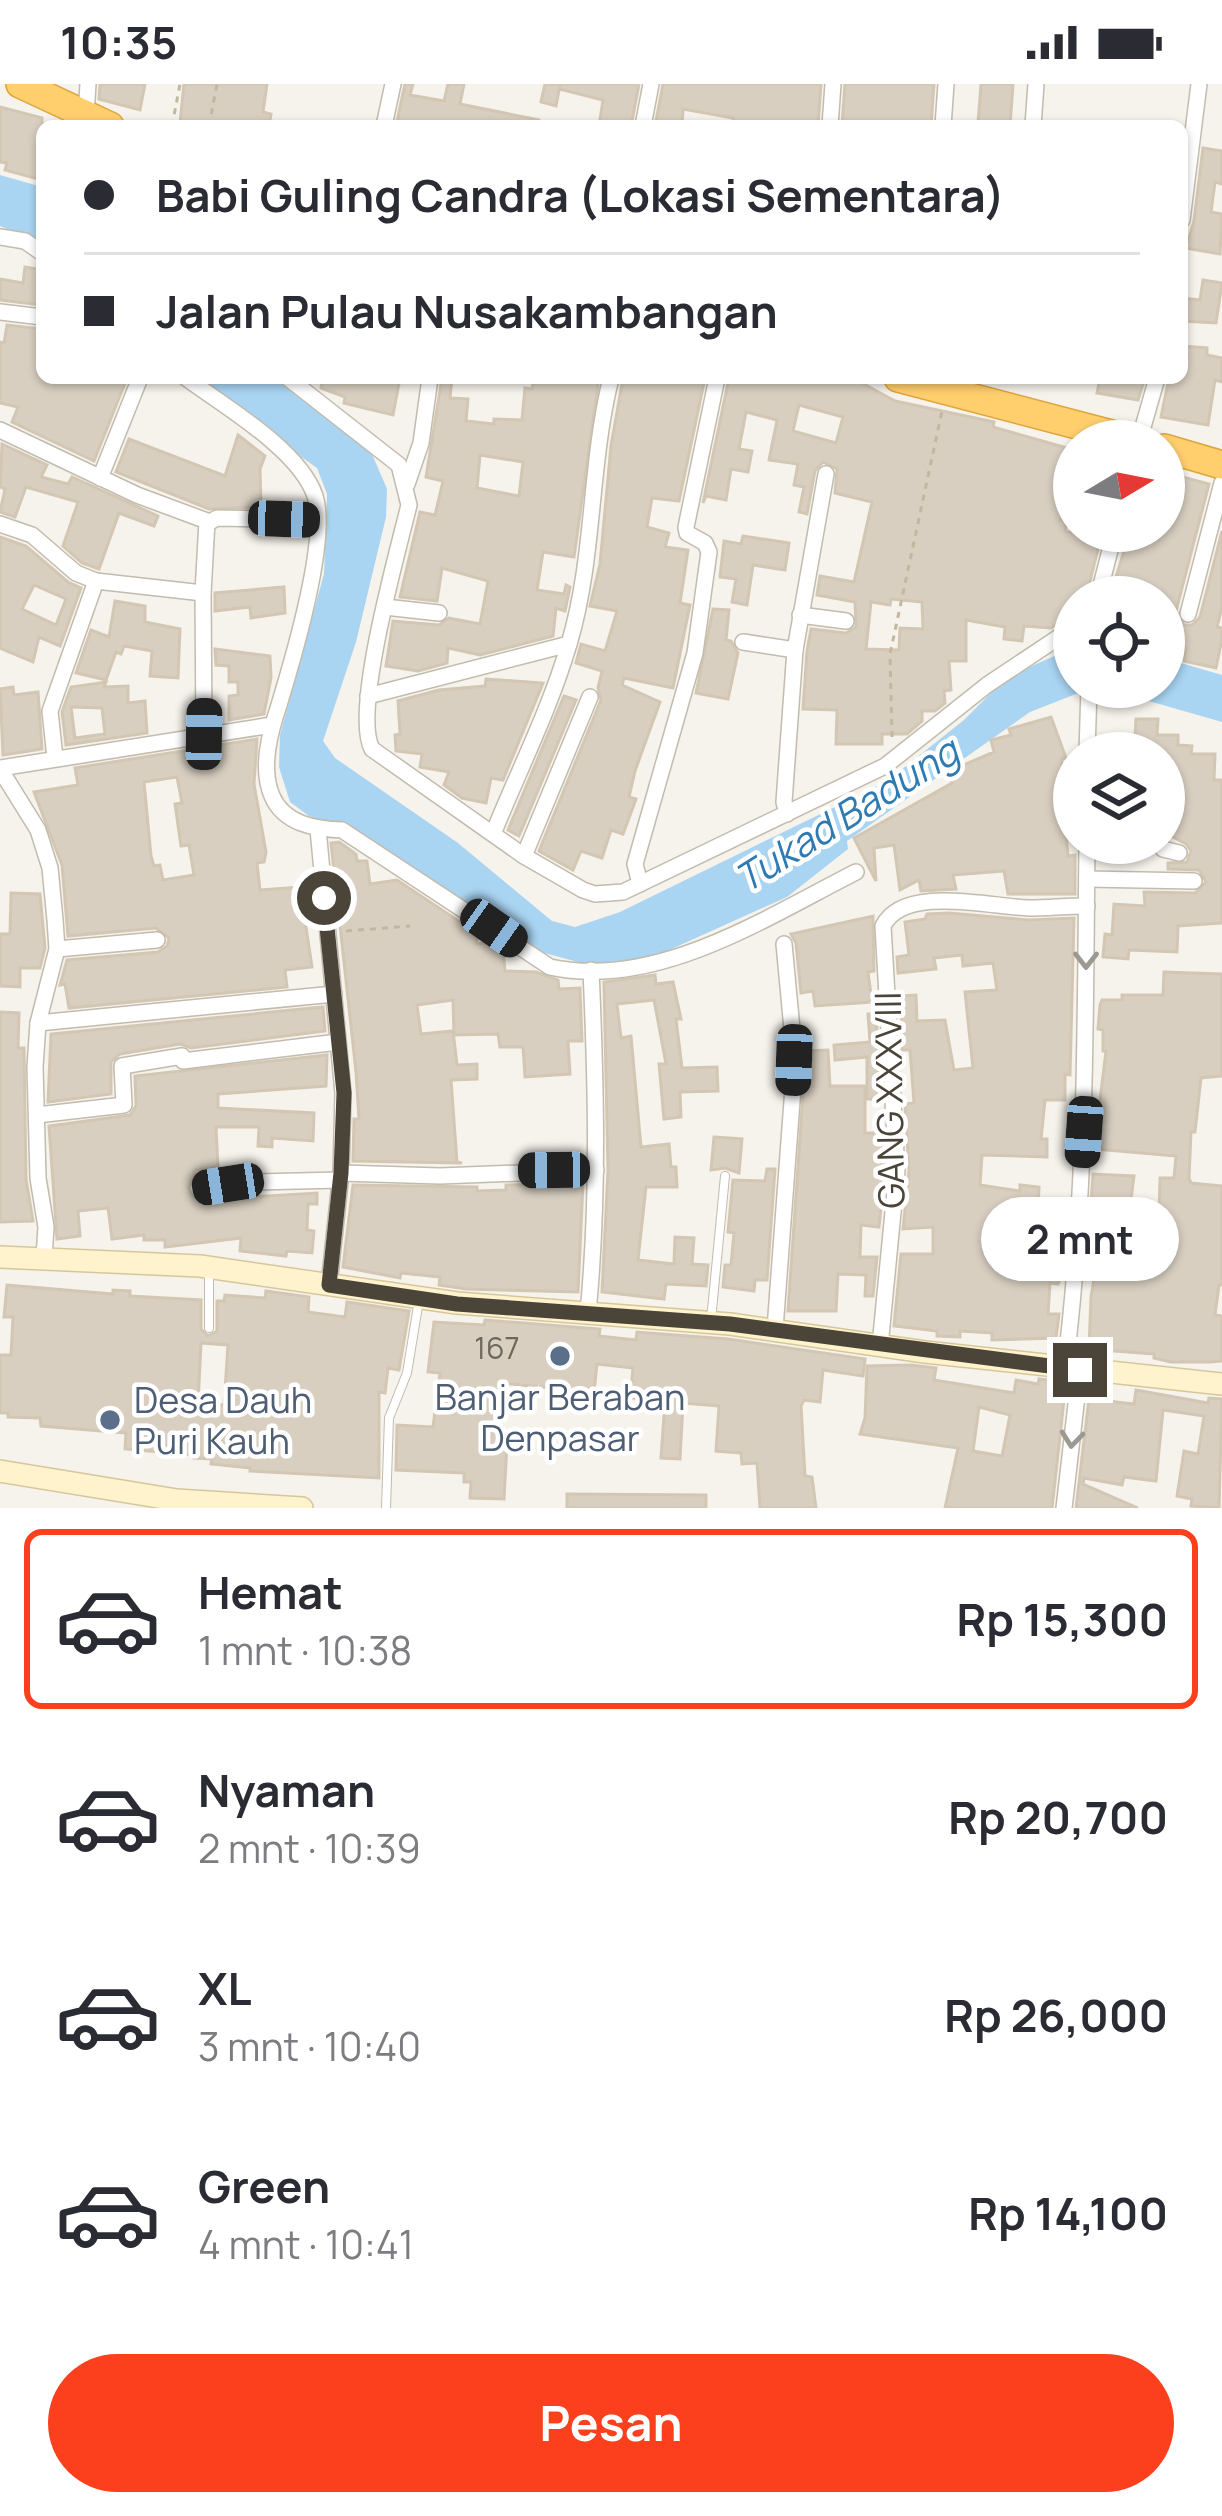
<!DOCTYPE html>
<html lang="id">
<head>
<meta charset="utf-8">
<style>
	:root { --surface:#fff; --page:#f7f7f7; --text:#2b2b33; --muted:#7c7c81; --line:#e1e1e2; --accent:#fc3f1d }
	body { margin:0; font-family:Manrope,sans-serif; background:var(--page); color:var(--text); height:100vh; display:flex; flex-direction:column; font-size:45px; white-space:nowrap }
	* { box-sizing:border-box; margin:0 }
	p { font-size:39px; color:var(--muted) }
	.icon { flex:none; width:66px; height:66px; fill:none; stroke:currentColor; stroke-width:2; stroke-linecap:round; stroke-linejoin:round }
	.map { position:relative; height:1424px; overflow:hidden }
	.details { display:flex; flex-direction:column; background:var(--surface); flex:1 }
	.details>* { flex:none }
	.hud { position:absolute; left:36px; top:36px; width:1152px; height:264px; border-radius:18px; box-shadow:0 3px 9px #0004; display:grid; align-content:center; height:264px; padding:0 48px; background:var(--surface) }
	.needle { width:78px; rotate:80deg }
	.tools { position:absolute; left:1053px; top:336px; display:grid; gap:24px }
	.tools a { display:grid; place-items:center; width:132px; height:132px; border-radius:50%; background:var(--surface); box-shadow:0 3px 9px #0004; font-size:60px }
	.end { position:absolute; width:54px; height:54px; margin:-27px; border:15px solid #4b4439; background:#fff; box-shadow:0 0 0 6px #fff }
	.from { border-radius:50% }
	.bubble { position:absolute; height:84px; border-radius:42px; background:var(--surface); box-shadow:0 3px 9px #0004; font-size:39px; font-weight:700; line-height:84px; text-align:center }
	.car { position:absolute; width:36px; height:72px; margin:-36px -18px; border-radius:15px; box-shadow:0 0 9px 3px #0007; background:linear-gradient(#222 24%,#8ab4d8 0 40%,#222 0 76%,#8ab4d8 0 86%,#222 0) }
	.hud b { display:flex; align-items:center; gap:42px; height:114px; font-size:45px }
	.hud b+b { border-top:3px solid var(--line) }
	.hud i { width:30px; height:30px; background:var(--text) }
	ul { padding:21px 0 0; list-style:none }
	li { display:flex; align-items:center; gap:36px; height:180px; margin:0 24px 18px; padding:0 24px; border:6px solid transparent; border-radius:18px }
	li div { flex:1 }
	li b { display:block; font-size:45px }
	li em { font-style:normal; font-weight:700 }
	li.current { border-color:var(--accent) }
	li>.icon { width:108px; height:108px; stroke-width:1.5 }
	.primary-button { display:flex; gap:24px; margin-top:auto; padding:24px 48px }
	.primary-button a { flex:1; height:138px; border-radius:72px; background:var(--accent); color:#fff; font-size:48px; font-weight:700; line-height:138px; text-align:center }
	.status { display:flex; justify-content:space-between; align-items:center; height:84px; padding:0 60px; background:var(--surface); direction:ltr }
	.status svg { height:33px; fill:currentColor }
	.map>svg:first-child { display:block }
	.water { fill:#a9d4f2 }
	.building { fill:#d8cfc1; stroke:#d3c7b4; stroke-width:3; fill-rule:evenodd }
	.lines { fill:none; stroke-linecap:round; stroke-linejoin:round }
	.lane-casing { stroke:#c2bbae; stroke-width:10 }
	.street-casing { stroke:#c2bbae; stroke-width:18 }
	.secondary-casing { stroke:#d6c79b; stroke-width:24 }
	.highway-casing { stroke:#e0a43c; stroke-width:30 }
	.path { stroke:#c4b79f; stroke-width:3; stroke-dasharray:6 6; stroke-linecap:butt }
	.lane { stroke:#fff; stroke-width:8 }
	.street { stroke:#fff; stroke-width:15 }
	.secondary { stroke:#fff3cd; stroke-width:21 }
	.highway { stroke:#ffcf6e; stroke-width:27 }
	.oneway { stroke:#9c9892 }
	.route { stroke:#4b4439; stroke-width:15 }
	.service-dot { fill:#5c6f8a; stroke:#fff; stroke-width:4.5 }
	.labels { text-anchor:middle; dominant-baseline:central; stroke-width:9; stroke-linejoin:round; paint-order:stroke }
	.number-label { font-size:30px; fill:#6e675b }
	.street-label { font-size:36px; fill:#4b4439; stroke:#fff }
	.service-label { font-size:36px; fill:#4e5e75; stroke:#fff }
	.water-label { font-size:39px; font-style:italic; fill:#2e7ab2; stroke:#fff }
</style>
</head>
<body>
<div class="status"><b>10:35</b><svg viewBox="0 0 49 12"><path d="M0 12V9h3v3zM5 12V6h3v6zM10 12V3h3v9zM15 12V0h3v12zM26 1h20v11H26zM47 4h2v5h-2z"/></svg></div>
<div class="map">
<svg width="1222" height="1424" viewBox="0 0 1222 1424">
	<rect width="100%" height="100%" fill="#f6f3ec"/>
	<g class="water">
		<path d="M0,91L42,103V159L0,142Z"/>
		<path d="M202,294H283L372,370L387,405L386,433L356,558L323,657L335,674L458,759L552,837L575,843L620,828L886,698L964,636L995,605L1023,586L1070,565H1074V603H1164V574L1222,591V638L1128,611L1076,610L1030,628L847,757L848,765L787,813L656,872L593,882L537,867L351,746L309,732L290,718L279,683L280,651L324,490L327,410L317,384L252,338Z"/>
	</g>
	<g class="building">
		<path d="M100,0H145L140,26L99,15Z"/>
		<path d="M184,0H267L263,28L271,30L269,42L180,39Z"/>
		<path d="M405,0H413L410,11L444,17L448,0H464L460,20L539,36V42L409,39L396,42Z"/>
		<path d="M545,0H639L631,42H599L603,16L559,5L560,1L556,22L541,18Z"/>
		<path d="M663,0H821L818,42H732L733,34L683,25L682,41L656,37Z"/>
		<path d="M845,0H934L931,42H842Z"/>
		<path d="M981,0H1013L1010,42L978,39Z"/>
		<path d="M0,23L42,34V96L5,86L7,79L0,78Z"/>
		<path d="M1203,64L1222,67V100L1215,98L1211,128L1222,130L1220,170L1186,164L1194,137Z"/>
		<path d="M25,183L42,186V221L0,216V195L23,199Z"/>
		<path d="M1203,196L1222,199L1216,239L1182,237V214L1200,216Z"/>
		<path d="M7,241L42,245V294H127L94,377L12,338L18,323L0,319V258L4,259Z"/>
		<path d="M1182,262L1207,264V271L1222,274V298L1215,296L1208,341L1161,333L1169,294H1182Z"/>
		<path d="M323,294H400L393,331L344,319L345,313L321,304Z"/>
		<path d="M442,294H452L450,314L468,315L466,337L494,340V335L522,336L525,304L532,305L534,294H599L574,473L543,468L537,506L564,510L566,501L570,503L565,527L556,524L553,552L480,571L448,564L447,579L418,587L386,582L393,537L439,541L449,534L480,540L488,497L442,484L437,517L400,513L420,428L435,431L443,397L426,393ZM480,371L523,378L519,412L477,404Z"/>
		<path d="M623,294H705L679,417L652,414L647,443L669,449L665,463L688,466L680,519L690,521L673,604L624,594L622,601L660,618L635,687L629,713L636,715L623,750L611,746L602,774L581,767L573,786L539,767L601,616L598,604L602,587L576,579L581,560L605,567L617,527L590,522L600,480L611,362Z"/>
		<path d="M729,294H842L860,298L895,317L994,338L993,343L1074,366V383L1060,436L1067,437L1065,447L1100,457L1086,513H1074V523L1067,522V533L1051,544L1024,542L1022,557L1004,555L1005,543L966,536V577H949L951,606L944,607L945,619L935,627H922V637L907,650H882V660H836L837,626L803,625L807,567L811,545L846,549L856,543L855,518L817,511L820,492L854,498L872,418L835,409L837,385L823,378L815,387L807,430L799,428L804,403L794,401L798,380L769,376L777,336L746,328L739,365L752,367L748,388L731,385L726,416L706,412L703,419ZM799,321L843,333L836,359L793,347ZM891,515L922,518L923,545L900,544L899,566L866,565L871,518L890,521Z"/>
		<path d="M1100,294H1145L1138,316L1097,309Z"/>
		<path d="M238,351L265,372L260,385L261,423L209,425L116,388L129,355L225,392Z"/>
		<path d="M2,360L47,381L41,393L68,400L72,393L158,432L154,442L119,429L99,485L82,479L63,462L78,418L26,403L15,433L0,428L5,405L0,403Z"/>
		<path d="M1164,388L1209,400L1176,527L1184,541H1192L1200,533L1222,447V523L1217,543L1222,544V555L1216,584L1184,577L1186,565L1164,560V513H1110L1130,447H1164Z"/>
		<path d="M743,452L789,459L785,486L753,481L747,521L732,518L736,495L720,493L724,457L741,460Z"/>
		<path d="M0,453L26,462L68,498L81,504L60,562L39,553L33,578L0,564ZM34,501L66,515L56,541L22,525Z"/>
		<path d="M284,503L285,529L251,534L250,523L215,527V509Z"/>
		<path d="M115,517L145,522V538L180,545L178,594L150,592L152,567L124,562L121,570L116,568L106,596L76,589L91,546L109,553Z"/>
		<path d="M713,525L729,526L726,556L731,557L738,569L728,615L696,609Z"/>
		<path d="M215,565L270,572L271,594L264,630L229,636V612L238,611V598H229V582L216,581Z"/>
		<path d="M486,595L543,599L503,696L491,694L486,719L462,714L444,701L449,688L420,683L422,670L396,667L395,651L400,650L398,617L439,606L485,602Z"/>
		<path d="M106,598L104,603L128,602V619L145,617L147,649L66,661L62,628L71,603ZM71,623L102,624L105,650L75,654Z"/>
		<path d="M13,603L14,611L38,608L42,665L3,671L0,605Z"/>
		<path d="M564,612L576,616L519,752L508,746Z"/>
		<path d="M1051,633L1066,674L1062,675L1065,738L1068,772L1075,771V810H1008L1004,787L953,791L956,805L921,807L919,796L900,806L894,761L874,764L876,797L854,754L952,699L947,688L994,668L991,656L1011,651L1009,645Z"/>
		<path d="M1136,635H1158L1157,651H1178V661L1192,662L1191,670H1215L1214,696H1222V839L1178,842L1177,868L1129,866L1128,875L1103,873L1105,850L1112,851L1114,820L1145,822L1144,808L1195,809L1206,798L1199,786L1168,785V779L1187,778L1191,767L1186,760L1164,748V669H1134Z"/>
		<path d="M257,655L254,700L266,768L264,778L257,779L260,806L300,803L312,883L285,886L287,903L69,924L65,900L60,901L67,876L158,868L167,862L169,854L156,844L68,852L62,781L34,708L78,701L75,684ZM177,693L182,719L175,720L181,762L189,761L194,791L163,796L160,781L154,782L151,772L144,698Z"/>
		<path d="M339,758L356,770L357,777H367L370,800L397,796L478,850L476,860L491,858L503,866L505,887L536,888L558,896L559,905L580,904L582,957H568L570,990L525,993L523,963H500L498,950L454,951L453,916L417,921L421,950L453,947L457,981L477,980V995L451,996L457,1078L462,1079L353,1077L354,1035H359L356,988L331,759Z"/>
		<path d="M11,809L40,810L45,864L40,884H20V903L0,902V850H10Z"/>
		<path d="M949,829L1028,836L1074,834L1070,991L1065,990V1016H1045L1041,1055H1047V1073L982,1071L980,1101L1020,1107V1101L1039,1103L1038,1126L1067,1129L1063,1187L1058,1200L1050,1199L1048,1230H1059L1056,1254L992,1256V1249L960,1247V1253L937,1252V1247L894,1242L901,1170H933V1143L903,1145L909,1087L905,1020L914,1019L910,966H902L901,912L916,911L917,937L945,936L954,986L973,984L965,908L997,906L993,879L963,882L962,871L934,874L936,885L898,889L897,873L909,871L905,838L925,835L927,830Z"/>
		<path d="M873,832L874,887L868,888L872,918L815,922L813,907L801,909L796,859L791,850Z"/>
		<path d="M1164,888L1222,890V992L1201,994L1195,1048H1191L1189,1094L1191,1099L1222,1102V1201H1219L1215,1231L1222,1232V1277L1210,1278H1171L1154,1274V1270L1089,1265L1091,1213L1099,1166L1115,1168V1137L1090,1135L1093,1090L1134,1092L1129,1131L1159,1134L1160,1094H1174L1176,1072L1094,1065L1106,967H1103V946L1098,945L1100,921L1102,916H1122V911H1163Z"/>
		<path d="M655,891L656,900L673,898L681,935H676L682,984L717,983L718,1007L680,1008L681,1033L664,1035L659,980H666L654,916L617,920L621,954L631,952L641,1063L669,1060L671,1083H676L677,1103H646L638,1176L674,1180L675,1153L694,1154L692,1180L708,1181L706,1202L666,1200L664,1215L602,1208L608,1087L604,898Z"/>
		<path d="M323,923L325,947L191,964L180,960L120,970L111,978V1010L48,1018L51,950Z"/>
		<path d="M0,928L19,929L18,964H24L26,1095L33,1137L0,1138Z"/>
		<path d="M876,929L881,1015H867V973L835,976L834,961L870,958L868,930Z"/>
		<path d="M828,966L830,1002H865V1049H883L885,1087L879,1143L861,1141L860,1173H877L873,1212H865L866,1191L838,1190L836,1227H788L806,967Z"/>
		<path d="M327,971L326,1002L218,1010V1024L314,1029L313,1057L272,1054V1063L258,1062L259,1043H216L218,1084L196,1086L189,1104L192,1112L201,1116L317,1109V1120H308L307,1146L314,1147L312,1169L287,1167L286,1172L240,1167L241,1154L165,1163V1156H144V1151L112,1155L108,1124L78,1127L80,1152L57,1155L49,1042L130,1031L136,1022L135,992Z"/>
		<path d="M714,1053L742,1055L739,1089L725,1084L711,1086Z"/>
		<path d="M767,1085H775L767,1196H755L754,1207L723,1203L725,1181H731L734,1149L728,1148L733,1096L765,1097Z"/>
		<path d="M583,1099L578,1208L466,1205L439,1201L440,1193L401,1189L400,1194L343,1183L353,1101L477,1103V1107L506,1106V1101Z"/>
		<path d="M7,1201L113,1210V1206L130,1207V1212L201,1216V1245L208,1252L217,1247V1217H224L225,1211L265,1214L266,1207L309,1213L308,1228L345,1233L347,1218L409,1227L399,1286L388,1284L385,1309L379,1308V1394L250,1387V1384L211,1380L212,1375L194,1374V1371L125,1365L126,1349L41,1342L40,1334L8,1333V1329H0V1271H11L13,1233H4ZM201,1259L228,1261L224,1321L198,1320Z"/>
		<path d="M485,1236L600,1245L599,1252L636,1256L637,1248L728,1255L865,1275L863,1292L823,1286L820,1318L804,1316L801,1322L805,1392L812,1393L816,1424H760L757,1379L742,1380L741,1369L716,1367L719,1322L683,1319L680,1375L661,1374L665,1317L630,1314L633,1284L597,1280L594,1308L501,1299L499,1359H507L504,1415L470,1414L471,1398H464V1389L396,1386L397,1341L433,1343L440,1289L428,1288L434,1238L484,1241Z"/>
		<path d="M911,1281L936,1284L934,1296L1014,1309L1016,1296L1038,1300L1039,1295L1066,1298L1052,1424H945L958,1364L860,1350L865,1334L867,1282ZM979,1323L1010,1331L1002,1372L973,1367Z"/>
		<path d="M1136,1306L1208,1319L1209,1314L1222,1315L1219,1424L1191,1422L1192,1415L1177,1412L1184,1367L1198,1370L1204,1332L1163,1326L1156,1397L1124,1393L1122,1401L1084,1394L1083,1400L1138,1424H1076L1089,1315L1134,1320Z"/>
		<path d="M567,1410L706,1411V1424H567Z"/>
	</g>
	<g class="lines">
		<defs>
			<g id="lane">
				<path d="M711,1236L725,1092"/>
				<path d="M209,1244V1184"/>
				<path d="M386,1424L389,1334L407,1289L419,1216"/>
			</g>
			<g id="street">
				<path d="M86,31L88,0"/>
				<path d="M384,42L393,0"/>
				<path d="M643,42L651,0"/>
				<path d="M830,42L833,0"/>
				<path d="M943,42L946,0"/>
				<path d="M1033,42L1036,0"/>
				<path d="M1182,136L1199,0"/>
				<path d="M0,153L25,157L42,169"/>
				<path d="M0,228L42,233"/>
				<path d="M186,294C224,322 300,366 315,412C329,455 293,575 279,621C270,648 260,684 272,712C284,740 315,745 342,746L550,883C656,906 765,834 856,788"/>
				<path d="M288,294L399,381L409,421C398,467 352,628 372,665L524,772L583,806L595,810L623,808L885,682L987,601L1074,543"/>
				<path d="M0,346L137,411L207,437L203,509L204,649"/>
				<path d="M1139,357L1157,294"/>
				<path d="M100,394L140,294"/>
				<path d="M407,400L421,359L430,294"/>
				<path d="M208,439L217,434L317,436"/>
				<path d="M0,440L32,451L76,489L96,497L203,509"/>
				<path d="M1098,513L1115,447"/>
				<path d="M385,523L439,529"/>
				<path d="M1188,530L1222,399"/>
				<path d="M800,531L846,537"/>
				<path d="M743,558L795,566"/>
				<path d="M368,612L569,560"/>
				<path d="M1087,669L1089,603"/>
				<path d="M55,674L50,627L96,497"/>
				<path d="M0,684L272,641"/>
				<path d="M0,685L38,746L50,784L55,836L57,865L38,939L35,983L38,1094L46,1143L44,1173"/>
				<path d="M787,730L784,718L795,566L826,390"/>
				<path d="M318,745L343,1009L341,1089L329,1201"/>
				<path d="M493,750C518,688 550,625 569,560C595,473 589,382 611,294"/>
				<path d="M1160,759L1163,765L1179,769"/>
				<path d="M524,772L590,613"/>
				<path d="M1087,795L1194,797"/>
				<path d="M640,800L635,780L695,569L709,468L705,459L687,449L686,443L717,294"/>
				<path d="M57,865L157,856"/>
				<path d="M38,939L334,910"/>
				<path d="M37,1031L124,1021L122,982L182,972L183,977L338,958"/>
				<path d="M341,1089L440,1092L596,1086"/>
				<path d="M201,1104L256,1098L340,1096"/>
				<path d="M588,1229C599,1114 596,1001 591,886"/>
				<path d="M775,1245L795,977L784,860"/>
				<path d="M880,1262L897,1087L883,842C904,800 991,823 1029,824C1048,824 1067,822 1087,822"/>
				<path d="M1065,1284C1087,1109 1085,935 1087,759"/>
				<path d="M1064,1424L1080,1286"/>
			</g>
			<g id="secondary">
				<path d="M0,1173L200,1182L457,1219L730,1240L925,1268L1222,1300"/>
				<path d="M0,1387L177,1416L302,1424"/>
			</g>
			<g id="highway">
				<path d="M20,0L110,42"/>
				<path d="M898,294L1138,357"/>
				<path d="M1164,364L1222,381"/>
			</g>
		</defs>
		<use href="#lane" class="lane-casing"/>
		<use href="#street" class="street-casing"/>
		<use href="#secondary" class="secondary-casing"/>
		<use href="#highway" class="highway-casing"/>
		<g class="path">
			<path d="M172,42L180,0"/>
			<path d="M209,42L217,0"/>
			<path d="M892,653L890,570L942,327"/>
			<path d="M346,847L410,842"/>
		</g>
		<use href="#lane" class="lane"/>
		<use href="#street" class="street"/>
		<use href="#secondary" class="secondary"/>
		<use href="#highway" class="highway"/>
	</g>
	<defs><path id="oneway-chevron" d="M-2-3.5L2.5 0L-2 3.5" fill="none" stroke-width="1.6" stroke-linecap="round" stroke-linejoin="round" transform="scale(3)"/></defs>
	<g class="oneway">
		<use href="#oneway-chevron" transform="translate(1086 876) rotate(90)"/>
		<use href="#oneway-chevron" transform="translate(1072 1355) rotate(96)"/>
	</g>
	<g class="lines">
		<path class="route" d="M324,814L344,1009L341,1089L329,1201L457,1220L730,1240L1080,1286"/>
	</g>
	<g class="service-dot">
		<circle cx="560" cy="1272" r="12"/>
		<circle cx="110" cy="1336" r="12"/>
	</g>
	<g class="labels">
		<g class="number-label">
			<text x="497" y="1263">167</text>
		</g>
		<g class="street-label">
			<text transform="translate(889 1016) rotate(-91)">GANG XXXVIII</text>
		</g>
		<g class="service-label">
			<text x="560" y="1312">Banjar Beraban<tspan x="560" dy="41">Denpasar</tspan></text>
			<text x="134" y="1315" text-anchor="start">Desa Dauh<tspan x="134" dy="41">Puri Kauh</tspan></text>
		</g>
		<g class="water-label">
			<text transform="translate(846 730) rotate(-32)">Tukad Badung</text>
		</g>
	</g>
</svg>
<div class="tools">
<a><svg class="needle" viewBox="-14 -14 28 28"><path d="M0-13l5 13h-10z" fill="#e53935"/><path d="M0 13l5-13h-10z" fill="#7c7c81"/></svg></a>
<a><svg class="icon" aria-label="locate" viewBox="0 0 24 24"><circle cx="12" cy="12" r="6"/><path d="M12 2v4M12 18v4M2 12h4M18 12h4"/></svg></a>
<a><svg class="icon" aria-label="layers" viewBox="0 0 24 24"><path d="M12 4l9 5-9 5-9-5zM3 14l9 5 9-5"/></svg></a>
</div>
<i class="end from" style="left:324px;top:814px"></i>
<i class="end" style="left:1080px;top:1286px"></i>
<div class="bubble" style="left:981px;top:1113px;width:198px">2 mnt</div>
<i class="car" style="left:284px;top:435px;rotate:92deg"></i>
<i class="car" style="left:204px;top:650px;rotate:1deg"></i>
<i class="car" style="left:494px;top:844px;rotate:125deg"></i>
<i class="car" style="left:794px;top:976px;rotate:182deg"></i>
<i class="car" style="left:1084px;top:1048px;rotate:184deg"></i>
<i class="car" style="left:554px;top:1086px;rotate:269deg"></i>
<i class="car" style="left:228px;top:1100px;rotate:261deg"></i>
<div class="hud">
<b><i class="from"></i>Babi Guling Candra (Lokasi Sementara)</b>
<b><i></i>Jalan Pulau Nusakambangan</b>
</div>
</div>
<section class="details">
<ul>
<li class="current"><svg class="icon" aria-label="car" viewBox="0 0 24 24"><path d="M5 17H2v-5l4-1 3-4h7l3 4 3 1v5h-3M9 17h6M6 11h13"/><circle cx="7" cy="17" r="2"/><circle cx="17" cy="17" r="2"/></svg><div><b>Hemat</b><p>1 mnt · 10:38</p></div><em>Rp 15,300</em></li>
<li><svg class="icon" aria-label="car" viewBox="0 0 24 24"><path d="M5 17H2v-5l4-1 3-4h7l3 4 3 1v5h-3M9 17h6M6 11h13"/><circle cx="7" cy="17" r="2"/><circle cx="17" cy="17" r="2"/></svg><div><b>Nyaman</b><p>2 mnt · 10:39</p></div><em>Rp 20,700</em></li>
<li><svg class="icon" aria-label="car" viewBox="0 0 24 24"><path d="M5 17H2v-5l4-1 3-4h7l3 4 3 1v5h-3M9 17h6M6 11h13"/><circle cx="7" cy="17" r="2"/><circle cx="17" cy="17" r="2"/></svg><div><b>XL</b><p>3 mnt · 10:40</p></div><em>Rp 26,000</em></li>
<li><svg class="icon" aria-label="car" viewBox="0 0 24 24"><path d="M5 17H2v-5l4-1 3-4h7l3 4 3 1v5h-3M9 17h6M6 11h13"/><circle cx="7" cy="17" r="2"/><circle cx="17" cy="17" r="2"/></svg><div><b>Green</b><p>4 mnt · 10:41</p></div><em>Rp 14,100</em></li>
</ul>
<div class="primary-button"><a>Pesan</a></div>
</section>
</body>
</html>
